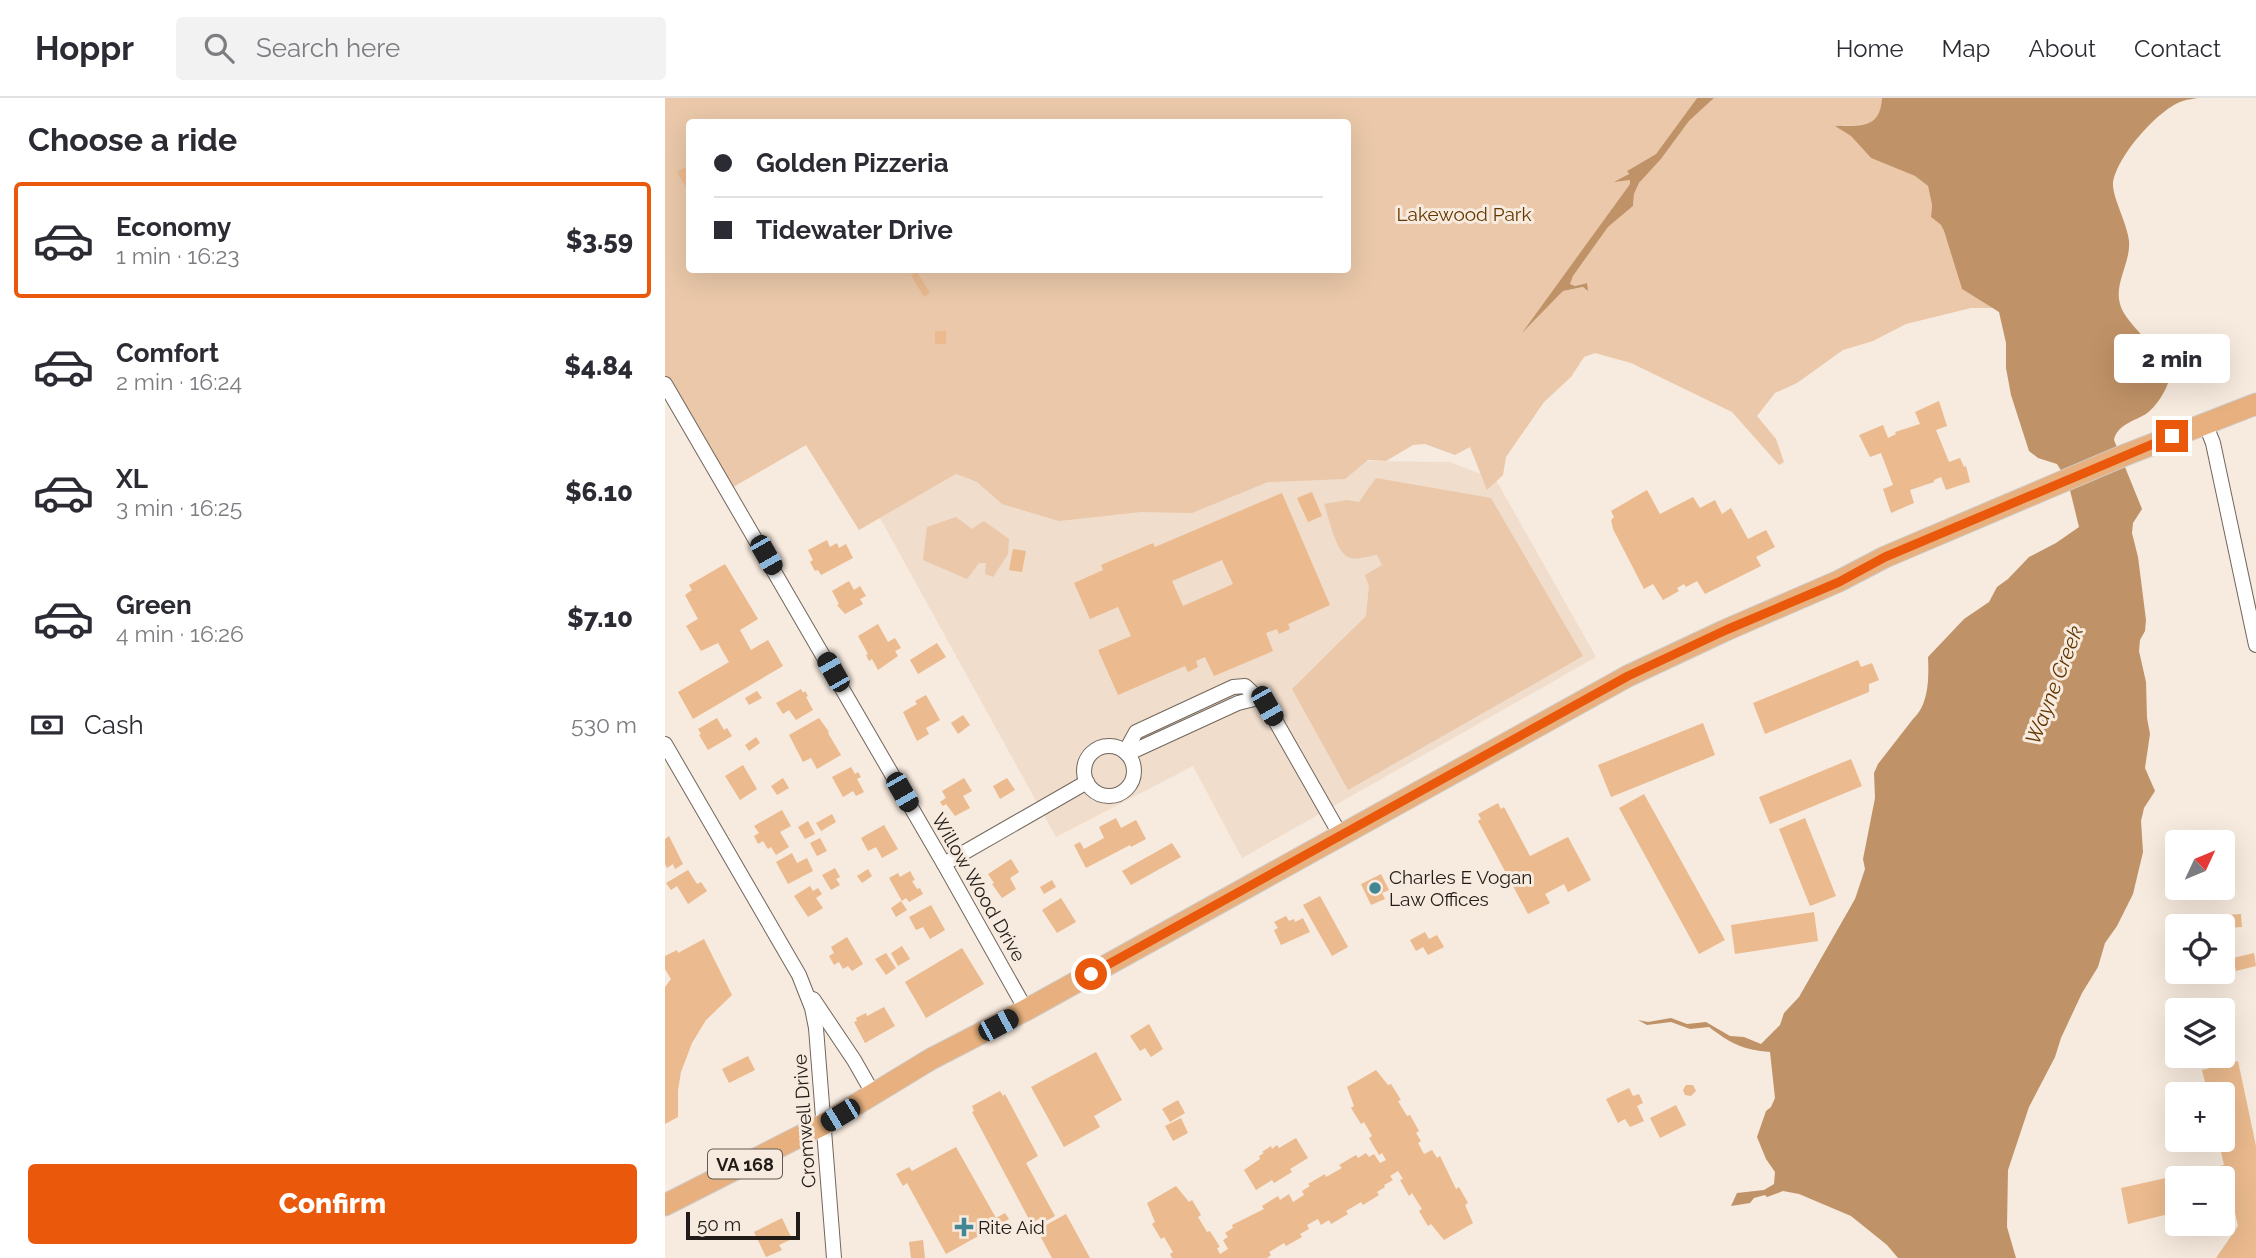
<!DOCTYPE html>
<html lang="en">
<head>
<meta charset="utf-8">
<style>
	:root { --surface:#fff; --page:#f2f2f3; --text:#2b2b33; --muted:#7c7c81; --line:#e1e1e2; --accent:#ea580c }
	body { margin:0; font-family:Raleway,sans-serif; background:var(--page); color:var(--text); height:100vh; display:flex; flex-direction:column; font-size:26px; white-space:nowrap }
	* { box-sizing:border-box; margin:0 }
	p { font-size:23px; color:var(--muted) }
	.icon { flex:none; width:38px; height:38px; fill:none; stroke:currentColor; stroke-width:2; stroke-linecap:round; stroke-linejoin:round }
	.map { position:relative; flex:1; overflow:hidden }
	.panel { display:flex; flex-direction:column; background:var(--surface); width:665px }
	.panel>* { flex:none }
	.top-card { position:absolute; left:21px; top:21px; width:665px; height:154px; border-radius:7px; box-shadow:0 7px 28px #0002; display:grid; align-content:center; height:154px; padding:0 28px; background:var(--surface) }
	.needle { width:46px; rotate:46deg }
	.controls { position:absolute; left:1500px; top:732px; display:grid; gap:14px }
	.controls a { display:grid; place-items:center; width:70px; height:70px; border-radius:7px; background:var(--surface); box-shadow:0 7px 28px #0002; font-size:35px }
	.scale { position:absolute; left:21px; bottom:18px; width:114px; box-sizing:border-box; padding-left:7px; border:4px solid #211c18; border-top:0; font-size:19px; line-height:24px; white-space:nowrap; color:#211c18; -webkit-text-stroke:5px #f7eade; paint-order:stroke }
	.end { position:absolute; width:32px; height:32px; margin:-16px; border:9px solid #ea580c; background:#fff; box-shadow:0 0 0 4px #fff }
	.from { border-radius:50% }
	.bubble { position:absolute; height:49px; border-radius:7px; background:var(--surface); box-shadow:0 7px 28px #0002; font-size:23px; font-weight:800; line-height:49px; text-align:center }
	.car { position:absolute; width:21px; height:42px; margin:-21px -10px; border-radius:9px; box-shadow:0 0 5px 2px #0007; background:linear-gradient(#222 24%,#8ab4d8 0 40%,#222 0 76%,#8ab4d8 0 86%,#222 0) }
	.top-card b { display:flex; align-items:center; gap:24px; height:66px; font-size:26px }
	.top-card b+b { border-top:2px solid var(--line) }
	.top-card i { width:18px; height:18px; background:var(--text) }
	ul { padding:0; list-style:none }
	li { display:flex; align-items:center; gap:21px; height:116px; margin:0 14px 10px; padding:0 14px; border:4px solid transparent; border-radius:7px }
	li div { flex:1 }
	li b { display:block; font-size:26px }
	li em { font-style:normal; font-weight:800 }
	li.selected { border-color:var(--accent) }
	li>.icon { width:63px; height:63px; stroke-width:1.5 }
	h2 { padding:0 28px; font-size:32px; line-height:84px }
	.pay { display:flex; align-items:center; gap:18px; height:77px; padding:0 28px; font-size:26px }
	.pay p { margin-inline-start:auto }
	.button { display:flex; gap:14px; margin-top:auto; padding:14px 28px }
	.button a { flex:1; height:80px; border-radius:7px; background:var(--accent); color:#fff; font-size:28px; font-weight:800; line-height:80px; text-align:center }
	header { display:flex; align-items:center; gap:42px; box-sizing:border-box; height:98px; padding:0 35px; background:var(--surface); border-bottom:2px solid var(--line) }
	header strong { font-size:33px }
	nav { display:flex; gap:38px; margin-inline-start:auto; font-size:24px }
	.search { width:490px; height:63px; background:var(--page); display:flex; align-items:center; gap:18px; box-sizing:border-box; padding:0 24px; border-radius:7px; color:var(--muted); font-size:26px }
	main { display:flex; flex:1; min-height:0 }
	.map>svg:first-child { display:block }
	.built { fill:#f0ddcc }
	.green { fill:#eac8a9; fill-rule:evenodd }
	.water { fill:#c09267 }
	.building { fill:#ebba8e; fill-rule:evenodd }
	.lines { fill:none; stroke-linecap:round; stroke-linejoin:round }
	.minor-casing { stroke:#71665c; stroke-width:16 }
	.highway-casing { stroke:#cecdcc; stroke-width:23 }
	.minor { stroke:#fff; stroke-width:14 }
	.highway { stroke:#e7b07e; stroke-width:21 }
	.route { stroke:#ea580c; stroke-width:9 }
	.poi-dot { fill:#438795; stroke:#f7eade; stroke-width:2.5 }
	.labels { text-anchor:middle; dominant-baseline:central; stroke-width:6; stroke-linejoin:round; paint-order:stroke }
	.shield { fill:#f7eade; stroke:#615a53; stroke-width:2 }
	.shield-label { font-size:18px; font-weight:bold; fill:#211c18 }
	.park-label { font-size:19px; fill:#643700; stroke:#f7eade }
	.poi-label { font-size:19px; fill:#211c18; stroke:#f7eade; text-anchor:start }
	.street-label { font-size:19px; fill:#211c18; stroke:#f7eade }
	.water-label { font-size:21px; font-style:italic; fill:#623600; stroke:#f7eade }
</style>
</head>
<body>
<header>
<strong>Hoppr</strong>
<div class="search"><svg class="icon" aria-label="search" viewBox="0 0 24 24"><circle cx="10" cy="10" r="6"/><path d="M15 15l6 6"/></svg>Search here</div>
<nav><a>Home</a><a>Map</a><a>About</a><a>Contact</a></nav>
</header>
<main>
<section class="panel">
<h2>Choose a ride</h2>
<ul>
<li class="selected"><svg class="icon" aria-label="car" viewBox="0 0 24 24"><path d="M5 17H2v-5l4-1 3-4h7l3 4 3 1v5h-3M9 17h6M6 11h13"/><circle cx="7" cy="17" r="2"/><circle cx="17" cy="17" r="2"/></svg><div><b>Economy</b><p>1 min · 16:23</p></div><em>$3.59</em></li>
<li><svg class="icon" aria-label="car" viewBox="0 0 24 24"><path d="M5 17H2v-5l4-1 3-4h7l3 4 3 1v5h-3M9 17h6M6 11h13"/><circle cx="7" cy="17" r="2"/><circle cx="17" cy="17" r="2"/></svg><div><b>Comfort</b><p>2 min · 16:24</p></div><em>$4.84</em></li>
<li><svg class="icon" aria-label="car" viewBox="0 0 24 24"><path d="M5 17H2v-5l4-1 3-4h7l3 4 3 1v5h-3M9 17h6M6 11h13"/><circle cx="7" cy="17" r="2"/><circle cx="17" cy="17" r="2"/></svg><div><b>XL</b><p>3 min · 16:25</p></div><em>$6.10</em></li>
<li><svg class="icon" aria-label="car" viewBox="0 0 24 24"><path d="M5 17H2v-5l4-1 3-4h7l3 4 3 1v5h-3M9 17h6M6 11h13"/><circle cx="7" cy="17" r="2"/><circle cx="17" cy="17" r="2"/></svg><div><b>Green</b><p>4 min · 16:26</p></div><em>$7.10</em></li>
</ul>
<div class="pay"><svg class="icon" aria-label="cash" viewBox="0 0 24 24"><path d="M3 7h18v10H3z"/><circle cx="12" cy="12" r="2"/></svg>Cash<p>530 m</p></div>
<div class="button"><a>Confirm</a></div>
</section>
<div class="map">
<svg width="1591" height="1160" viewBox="0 0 1591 1160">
	<rect width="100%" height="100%" fill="#f7eade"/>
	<path class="built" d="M690,363L785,364L831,382L931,559L577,760L528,668L391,739L215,420L291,376L352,399Z"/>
	<g class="green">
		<path d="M0,0H1032L991,56L962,73L964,76L952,84L965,81V86L862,230L898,193L918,189L922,192L921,185L910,188L905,186L908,178L943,129L968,108L969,96L974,85L996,61L1024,23L1049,0H1217C1215,34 1195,25 1171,28L1186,38L1206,60L1250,78L1263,88L1267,107L1266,119L1276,127L1279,133L1297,191L1328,210H1306L1241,226L1208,243L1178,252L1132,285L1110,295L1092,318L1111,341L1119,364L1114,367L1067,314L966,265L930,255L919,259L906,279L879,304L841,359L838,377L822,392L805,349L790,357L760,346L748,347L721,363L703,362L680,381L603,384L527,415L476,414L394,423L337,406L312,384L291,376L194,432L141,347L63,392L0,284ZM24,24H682V172H24Z"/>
		<path d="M711,380L826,400L918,558L683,692L627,591L701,518L704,488L700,477L717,467L712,457C703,458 691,463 683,459C670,452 664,420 659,406L682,402L694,404Z"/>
		<path d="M291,419L307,431L319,423L344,441L343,456L328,479L320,476L321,465H314L302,481L258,462L262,429Z"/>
	</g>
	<g class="water">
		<path d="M1032,0H1049L1024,23L996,61L974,85L969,96L968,108L943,129L908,178L905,186L910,188L922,185L923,193L918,189L898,193L857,235L965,86V82L949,84L964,76L962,73L991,56Z"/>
		<path d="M1217,0H1533C1529,1 1523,1 1518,3C1494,10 1449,61 1448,87C1448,100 1463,128 1464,143C1466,164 1449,185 1455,206C1461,230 1507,257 1504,281C1502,292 1491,309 1481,316C1469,323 1452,327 1449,342L1477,411L1468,425L1467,435L1473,459L1481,522L1480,533L1475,542L1474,553L1481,584L1482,620L1485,636L1480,670L1490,693L1479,710L1476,723L1478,754L1468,796L1452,828L1440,845L1433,869L1417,895L1396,940L1390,959L1364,1009L1343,1072L1342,1129L1351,1160H1233L1222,1147L1186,1118L1134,1096L1118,1093L1102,1099L1100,1097L1089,1100L1085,1105L1066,1108L1072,1095L1099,1092L1109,1086L1110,1074L1101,1061L1092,1039L1101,1013L1106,1009L1110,1000L1105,954C1078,952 1065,945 1044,929L1025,931L1006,924L982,927L973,922L983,924L1006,920L1022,926L1041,924L1065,938L1079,939L1096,946L1115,927L1119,915L1134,899L1190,801L1200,771L1198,761L1210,700L1209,675L1213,666L1248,621C1264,607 1264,579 1263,559L1299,521L1324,504L1332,489L1343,481L1364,459L1391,445L1414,429L1403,384L1392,366L1373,360L1364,353L1346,297L1341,270V245L1334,214L1297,191L1279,133L1276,127L1266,119L1267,107L1263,88L1250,78L1206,60L1186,38L1170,28C1195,27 1215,32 1217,0Z"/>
	</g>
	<g class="building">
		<path d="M24,67V95L12,74Z"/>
		<path d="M252,174L265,195L259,199L246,177Z"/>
		<rect x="270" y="233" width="11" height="13"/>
		<path d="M1274,303L1282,328L1271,332L1284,364L1295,360L1299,369L1301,368L1305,384L1281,392L1276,379L1269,382V384L1245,392L1249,405L1226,415L1218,391L1228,387L1216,355L1205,359L1194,337L1218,327L1223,340L1231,336L1230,334L1255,326L1250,314Z"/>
		<path d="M982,392L995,416L1028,399L1035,410L1050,402L1057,416L1066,410L1083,441L1101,432L1110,449L1091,459L1096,468L1040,496L1032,483L1021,489L1019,486L1012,490L1014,493L998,502L988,486L979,491L948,431L946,422L949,419L946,413Z"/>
		<path d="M647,394L657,418L643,424L632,400Z"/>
		<path d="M617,395L665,507L623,526L625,531L614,536L612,531L601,535L608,553L549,578L540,559L531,563L533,569L523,574L520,568L453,597L433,552L466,538L453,509L425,521L409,485L438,472L436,467L488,445L490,449ZM557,462L568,486L518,508L507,483Z"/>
		<path d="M162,442L165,449L172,445L174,450L181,446L188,460L156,477L153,472L150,473L145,464L148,462L143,452Z"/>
		<path d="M348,451L361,453L357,474L344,472Z"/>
		<path d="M60,466L93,521L75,532L86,552L103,542L118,568L28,621L13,594L64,564L53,545L36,553L21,528L33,521L20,497L27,492L24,487Z"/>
		<path d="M184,483L189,492L195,488L201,498L195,501L198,506L180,516L172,507L174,506L167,493Z"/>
		<path d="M213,526L223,544L230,540L236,550L230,553L233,558L213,572L207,561L204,563L201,557L203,556L193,538Z"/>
		<path d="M272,545L281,559L253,576L245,562Z"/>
		<path d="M1193,562L1196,569L1207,565L1214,582L1204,586V594L1100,636L1088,605Z"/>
		<path d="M136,591L138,595L140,593L143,598L141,599L148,612L131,622L124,612L118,616L111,605Z"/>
		<path d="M92,593L97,600L84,607L80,600Z"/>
		<path d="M261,597L275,622L261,630L264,636L252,643L238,614L252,606L250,603Z"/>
		<path d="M298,617L305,627L293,636L286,625Z"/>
		<path d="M52,620L59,632L62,630L67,638L43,652L34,637L36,636L33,631Z"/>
		<path d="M154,620L164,634L163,635L176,657L152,671L146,660L138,664L124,637Z"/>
		<path d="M1038,625L1050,657L946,699L933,667Z"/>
		<path d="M91,639L95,645L84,653L80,647Z"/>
		<path d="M1186,661L1197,688L1105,726L1094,699Z"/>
		<path d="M78,667L92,691L75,702L60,678Z"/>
		<path d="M186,669L190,676L193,674L196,679L192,681L199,694L191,698L188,693L178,699L167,679Z"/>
		<path d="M118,680L124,690L112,697L106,688Z"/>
		<path d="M299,680L307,693L298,698L305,710L290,718L281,706L278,708L275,704L281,700L277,693Z"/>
		<path d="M342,680L350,692L335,701L328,688Z"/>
		<path d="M979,696L1060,842L1034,856L954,710Z"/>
		<path d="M833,705L836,711L839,709L865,758L903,739L926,782L903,794L899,786L880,796L885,805L863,816L813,723L816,721L813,716Z"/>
		<path d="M117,712L126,728L115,734L124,749L111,757L106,749L103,751L98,743L93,746L89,738L94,735L89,728Z"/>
		<path d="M167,716L171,724L156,733L151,725Z"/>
		<path d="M451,720L456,730L471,722L481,741L466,749L465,747L421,770L409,747L415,744L419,751L439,740L434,729Z"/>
		<path d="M1140,720L1171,798L1145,808L1114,731Z"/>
		<path d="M143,723L150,736L140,741L133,729Z"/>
		<path d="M219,727L233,751L217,760L211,749L203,753L196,740Z"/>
		<path d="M4,738L18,766L10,771L8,766L2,770L0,766V741Z"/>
		<path d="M155,740L162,753L152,758L145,745Z"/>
		<path d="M507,745L516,759L466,787L457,773Z"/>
		<path d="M127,755L132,765L142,760L148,773L123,786L111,764Z"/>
		<path d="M346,761L354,774L345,780L351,791L337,800L327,786L329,785L323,776Z"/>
		<path d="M170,770L175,779L171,781L175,787L166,792L157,777Z"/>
		<path d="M203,771L207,778L197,785L192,778Z"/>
		<path d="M23,772L32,786L36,784L42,793L23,806L12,788L6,792L1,785Z"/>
		<path d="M245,773L250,782L247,783L252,791L255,790L258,796L244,804L241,800L237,803L224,780L233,775L235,779Z"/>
		<path d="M716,776L724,792L717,795L720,801L706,807L696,786Z"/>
		<path d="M387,782L391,789L379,796L375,789Z"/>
		<path d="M145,788L148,793L153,790L157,796L151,800L158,810L143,819L129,798Z"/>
		<path d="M655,798L683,849L667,858L638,807Z"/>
		<path d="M396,800L411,824L392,835L377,812Z"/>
		<path d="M236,803L242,812L231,819L226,810Z"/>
		<path d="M266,807L280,832L265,841L258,829L251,832L244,819Z"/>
		<path d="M1149,814L1153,843L1070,856L1066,827Z"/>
		<path d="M1576,816L1577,829L1563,830L1561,817Z"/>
		<path d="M621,818L624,823L629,821L630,824L638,820L645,834L616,847L609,832L613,830L609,824Z"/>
		<path d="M760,834L764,841L772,837L779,849L763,857L758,849L751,853L745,842Z"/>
		<path d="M182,839L198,866L187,873L183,868L178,871L174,864L169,867L164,858L169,855L166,849Z"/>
		<path d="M39,841L67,897L41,922L27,945L16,974L13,992V1019L0,1026V889L6,881L0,871V858L12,852L13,855Z"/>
		<path d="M237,848L245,861L233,868L226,855Z"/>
		<path d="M297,850L319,886L261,920L240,884Z"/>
		<path d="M221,855L231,870L221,877L210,861Z"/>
		<path d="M1589,855L1591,868L1571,873L1568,860Z"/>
		<path d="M219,909L230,928L200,945L189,924L192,923L191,920L201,915L202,918Z"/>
		<path d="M484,926L498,951L486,959L480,950L475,953L465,938Z"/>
		<path d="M431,954L457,1002L429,1018L435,1029L399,1049L366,989Z"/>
		<path d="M83,958L90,972L64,985L57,971Z"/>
		<path d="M1573,963L1591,1048V1160H1551L1573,1128L1567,1101L1558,1104V1080H1512V1114L1463,1126L1456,1090L1559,1067L1553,1041H1558V996H1543L1537,972Z"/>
		<path d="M711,972L723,987L726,986L736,1002L733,1003L742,1018L745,1017L754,1033L751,1035L756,1043L753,1045L759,1056L767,1052L772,1060L775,1058L791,1091L794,1089L803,1105L800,1107L808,1125L779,1142L766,1126L763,1128L754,1113L757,1111L747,1095L744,1098L735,1082L738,1081L733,1073L725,1078L728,1082L719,1087L720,1089L712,1094L714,1097L698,1107L696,1104L681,1113L683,1116L666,1126L664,1122L656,1127L653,1121L642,1127L644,1131L635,1136L637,1139L621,1148L619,1145L604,1154L606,1157L602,1160H507L505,1156L508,1154L499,1139L496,1141L487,1126L490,1124L482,1105L511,1088L524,1104L527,1102L536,1117L533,1119L542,1134L545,1133L555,1149L552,1150L555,1156L563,1151L558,1142L563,1139L560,1135L568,1130L567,1127L599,1111L597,1108L613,1098L615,1102L624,1096L628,1104L639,1097L637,1093L645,1088L643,1086L660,1076L661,1079L677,1070L674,1067L691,1057L693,1060L701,1055L704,1059L709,1056L715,1065L721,1062L717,1055L714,1057L704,1040L707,1038L699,1024L696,1026L686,1010L689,1008L682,989Z"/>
		<path d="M1021,987H1028L1031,993L1026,998L1020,997L1018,992Z"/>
		<path d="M964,990L968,998L974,996L978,1005L972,1008L979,1023L965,1029L960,1021L953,1025L941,1001Z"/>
		<path d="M335,993L338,998L340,996L373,1058L361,1065L390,1118L381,1123L378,1119L366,1125L307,1014L309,1013L307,1008Z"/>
		<path d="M513,1002L520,1015L505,1024L497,1011Z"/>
		<path d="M1011,1007L1021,1027L995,1040L985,1020Z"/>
		<path d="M516,1020L523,1035L508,1043L500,1028Z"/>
		<path d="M631,1040L643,1060L625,1071L627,1074L609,1085L607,1082L591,1092L579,1072L595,1061L594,1058L599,1055L597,1054L606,1048L607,1051L612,1047L614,1050Z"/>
		<path d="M291,1049L331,1120L340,1115L344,1121L281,1156L242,1085L238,1088L231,1076L244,1069L247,1073Z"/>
		<path d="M401,1116L425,1160H387L372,1132Z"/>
		<path d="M117,1120L127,1141L114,1147L117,1152L101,1159L89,1134Z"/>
		<path d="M258,1142L260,1160H246L244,1144Z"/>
	</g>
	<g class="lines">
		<defs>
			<g id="minor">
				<path d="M0,286L279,766L361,912"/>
				<path d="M1540,325L1548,345L1591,547"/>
				<path d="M593,600L602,608L676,738"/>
				<path d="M0,646L134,877L147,910L151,930L169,1160"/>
				<circle cx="444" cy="673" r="25"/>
				<path d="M460,654L471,634L568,589L580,588L593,600L573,605L462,656"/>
				<path d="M279,766L422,684"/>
				<path d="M148,901L189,962L209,997"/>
			</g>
			<path id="highway" d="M0,1107L159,1026L266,961L361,912L963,578L1061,532L1174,483L1220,459L1460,357L1591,306"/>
		</defs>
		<use href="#minor" class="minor-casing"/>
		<use href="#highway" class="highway-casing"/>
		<use href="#minor" class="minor"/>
		<use href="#highway" class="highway"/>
	</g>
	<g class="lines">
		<path class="route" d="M426,876L963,578L1061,532L1174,484L1220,459L1507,338"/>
	</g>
	<g class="poi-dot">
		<circle cx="710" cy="790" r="7"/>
		<path d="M295.5 1118.5h7v7h7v7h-7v7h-7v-7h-7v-7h7z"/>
	</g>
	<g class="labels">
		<rect class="shield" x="43" y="1051.5" width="74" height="29" rx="5"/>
		<g class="shield-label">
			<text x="80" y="1066">VA 168</text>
		</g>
		<g class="park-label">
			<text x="799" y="116">Lakewood Park</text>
		</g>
		<g class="poi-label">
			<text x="724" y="779">Charles E Vogan<tspan x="724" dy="22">Law Offices</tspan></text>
			<text x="313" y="1129">Rite Aid</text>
		</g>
		<g class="street-label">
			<text transform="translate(314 789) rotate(60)">Willow Wood Drive</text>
			<text transform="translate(139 1023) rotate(-94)">Cromwell Drive</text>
		</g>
		<g class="water-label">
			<text transform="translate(1389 587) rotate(-69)">Wayne Creek</text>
		</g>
	</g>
</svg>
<div class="controls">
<a><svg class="needle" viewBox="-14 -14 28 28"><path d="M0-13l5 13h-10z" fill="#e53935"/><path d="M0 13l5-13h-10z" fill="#7c7c81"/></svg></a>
<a><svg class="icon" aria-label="locate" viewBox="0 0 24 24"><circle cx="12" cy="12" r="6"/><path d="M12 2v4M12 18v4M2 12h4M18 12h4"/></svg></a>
<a><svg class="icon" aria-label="layers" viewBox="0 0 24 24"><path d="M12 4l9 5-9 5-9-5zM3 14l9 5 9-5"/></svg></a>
<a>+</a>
<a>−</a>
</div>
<div class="scale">50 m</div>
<i class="end from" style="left:426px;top:876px"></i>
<i class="end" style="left:1507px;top:338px"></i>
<div class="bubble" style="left:1449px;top:236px;width:116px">2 min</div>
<i class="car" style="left:101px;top:457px;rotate:150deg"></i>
<i class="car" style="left:168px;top:574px;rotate:330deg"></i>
<i class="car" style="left:602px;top:608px;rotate:150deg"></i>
<i class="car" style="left:237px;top:694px;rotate:150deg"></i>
<i class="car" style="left:333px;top:927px;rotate:62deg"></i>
<i class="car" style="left:175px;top:1017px;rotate:239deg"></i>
<div class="top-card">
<b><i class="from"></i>Golden Pizzeria</b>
<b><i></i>Tidewater Drive</b>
</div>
</div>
</main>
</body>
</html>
